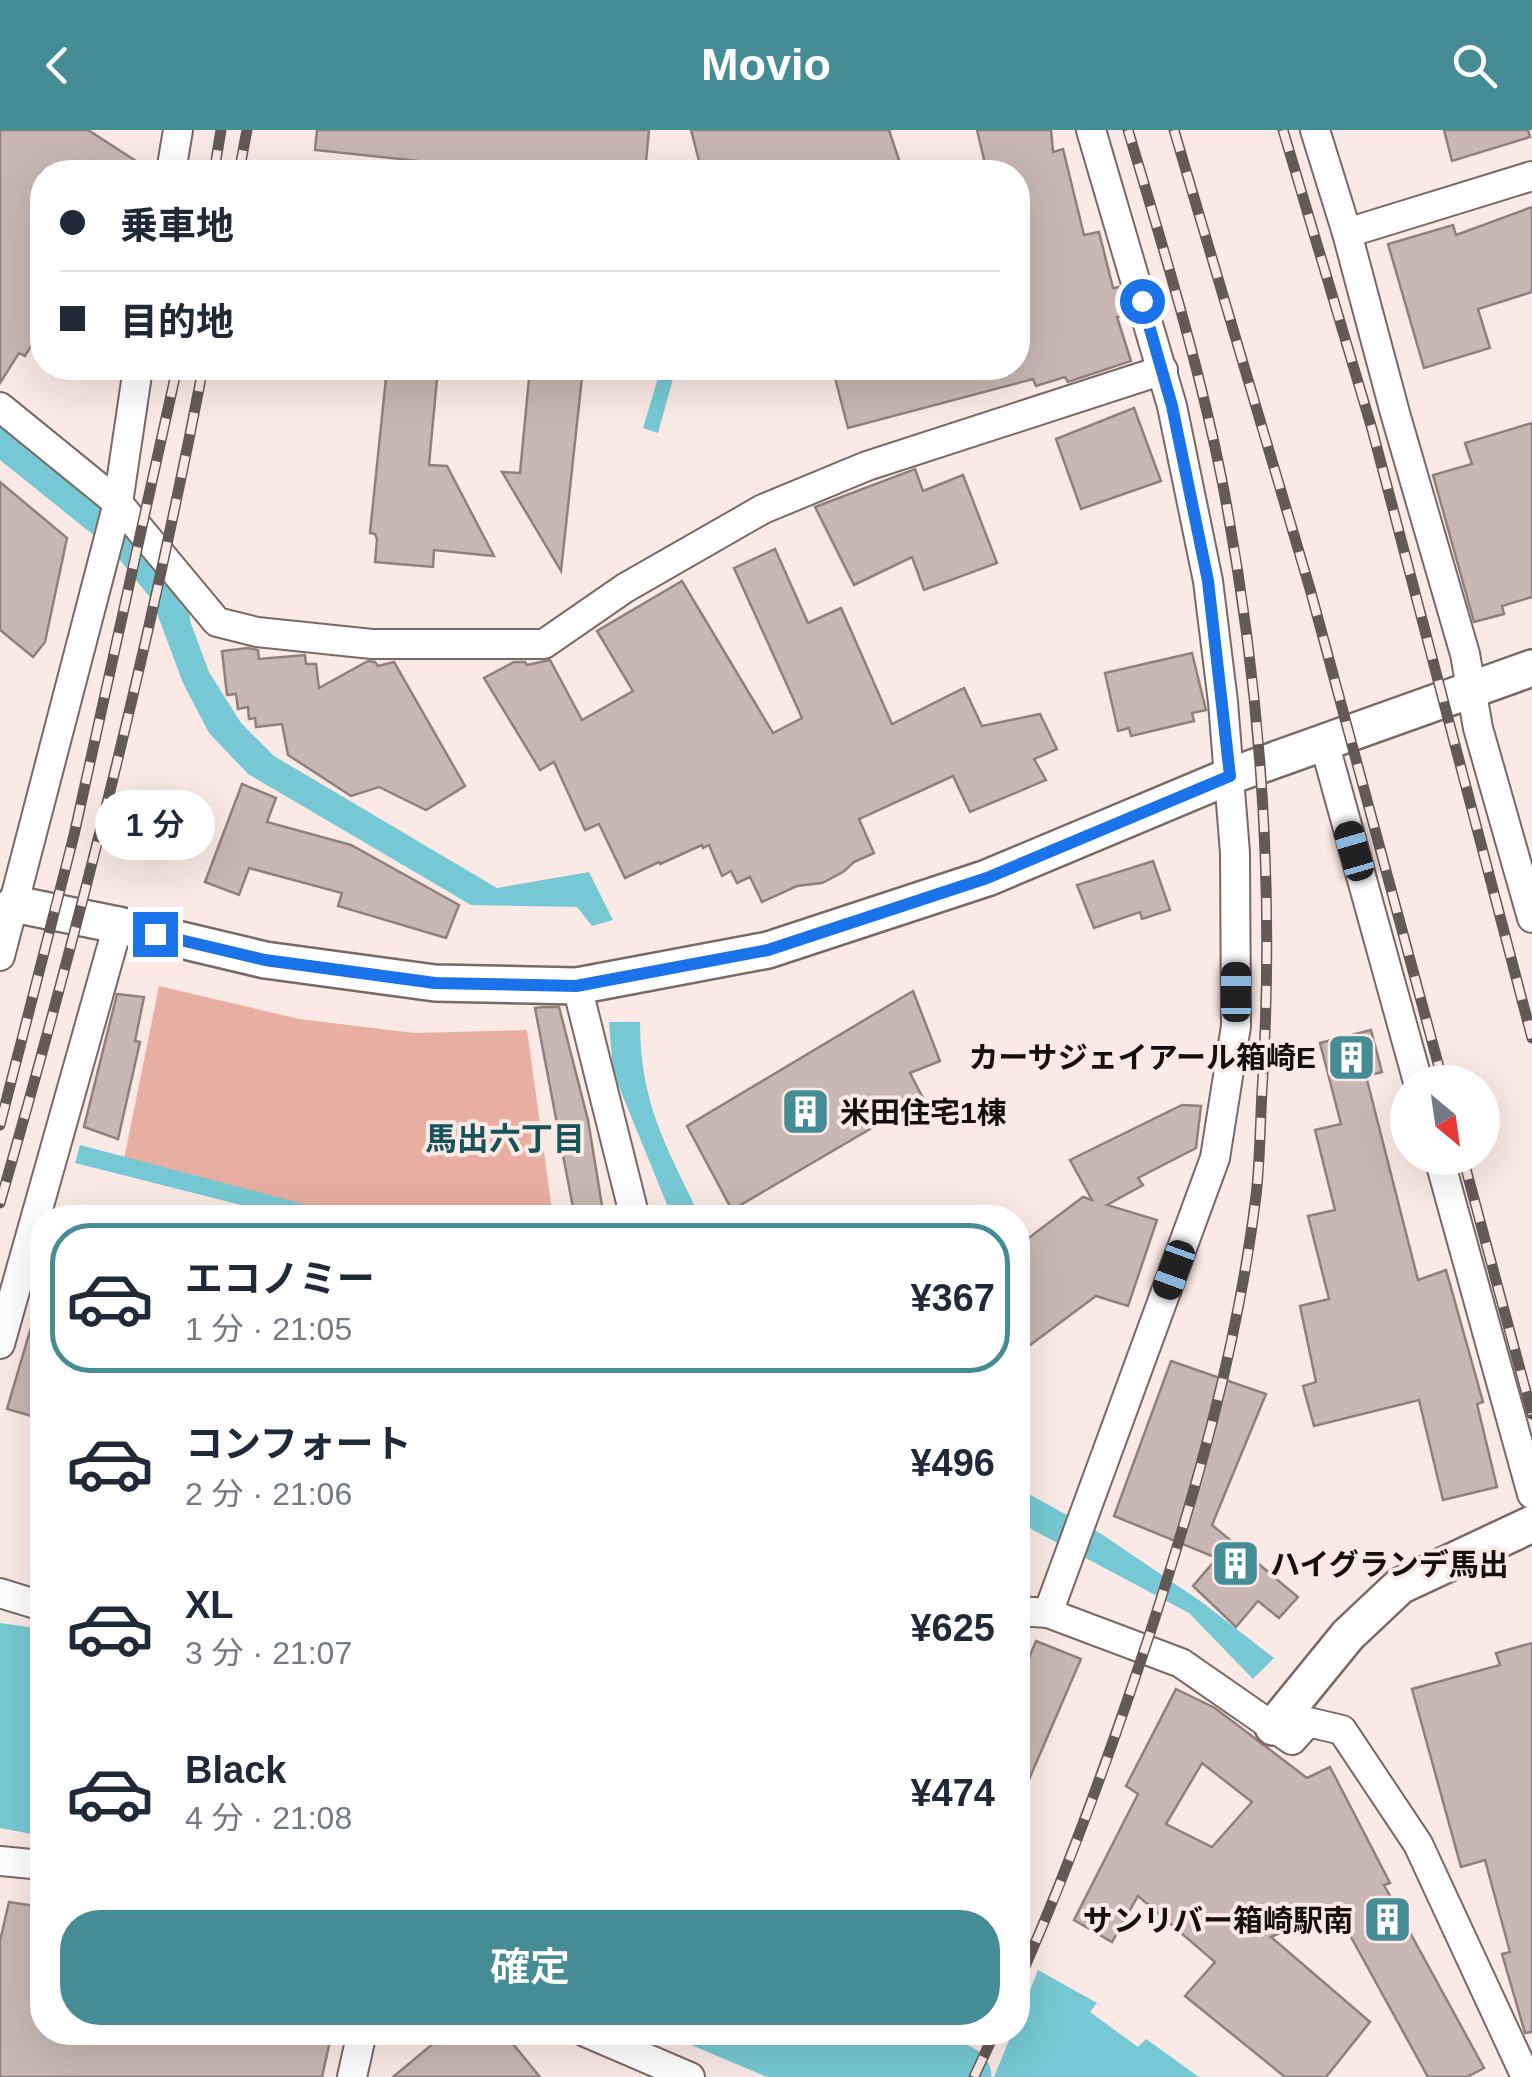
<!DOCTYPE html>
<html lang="ja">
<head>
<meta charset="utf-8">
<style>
	:root { --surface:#fff; --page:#f6f6f7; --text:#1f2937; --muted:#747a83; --line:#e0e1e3; --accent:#468c95 }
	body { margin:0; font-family:Arial,"Noto Sans JP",sans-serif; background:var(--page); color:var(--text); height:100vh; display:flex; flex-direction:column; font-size:38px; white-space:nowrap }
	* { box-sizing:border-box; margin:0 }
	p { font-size:32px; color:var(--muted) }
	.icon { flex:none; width:55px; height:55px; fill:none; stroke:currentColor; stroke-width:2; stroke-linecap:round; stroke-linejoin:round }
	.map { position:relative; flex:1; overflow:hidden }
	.drawer { position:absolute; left:30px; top:1075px; width:1000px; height:840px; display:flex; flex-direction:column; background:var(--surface); border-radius:40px; box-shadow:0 10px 40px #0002 }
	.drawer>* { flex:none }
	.hud { position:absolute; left:30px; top:30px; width:1000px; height:220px; border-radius:40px; box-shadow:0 10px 40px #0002; display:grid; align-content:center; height:220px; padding:0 30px; background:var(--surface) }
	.needle { width:65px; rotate:151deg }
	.fabs { position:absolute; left:1390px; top:935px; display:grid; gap:20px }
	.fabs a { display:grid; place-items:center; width:110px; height:110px; border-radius:50%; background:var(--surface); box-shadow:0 10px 40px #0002; font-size:50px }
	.end { position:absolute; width:45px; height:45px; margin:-22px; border:12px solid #1a73e8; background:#fff; box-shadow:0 0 0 5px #fff }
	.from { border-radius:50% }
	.bubble { position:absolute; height:70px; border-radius:35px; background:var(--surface); box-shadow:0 10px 40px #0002; font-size:32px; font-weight:600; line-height:70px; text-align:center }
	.car { position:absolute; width:30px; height:60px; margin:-30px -15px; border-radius:12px; box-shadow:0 0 8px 2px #0007; background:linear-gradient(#222 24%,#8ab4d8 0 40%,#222 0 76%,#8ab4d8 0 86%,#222 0) }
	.hud b { display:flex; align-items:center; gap:35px; height:95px; font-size:38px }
	.hud b+b { border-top:2px solid var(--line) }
	.hud i { width:25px; height:25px; background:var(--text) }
	ul { padding:18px 0 0; list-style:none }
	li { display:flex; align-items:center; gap:30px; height:150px; margin:0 20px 15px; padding:0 10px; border:5px solid transparent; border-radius:40px }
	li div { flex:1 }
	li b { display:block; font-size:38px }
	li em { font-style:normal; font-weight:600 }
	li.selected { border-color:var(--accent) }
	li>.icon { width:90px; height:90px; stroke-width:1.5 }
	.primary-button { display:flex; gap:20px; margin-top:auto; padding:20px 30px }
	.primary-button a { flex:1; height:115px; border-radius:40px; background:var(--accent); color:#fff; font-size:40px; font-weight:600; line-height:115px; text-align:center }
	header { display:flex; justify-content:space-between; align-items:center; height:130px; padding:0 30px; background:var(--accent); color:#fff; font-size:45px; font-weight:600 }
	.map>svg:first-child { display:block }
	.green { fill:#e9aea2 }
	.water { fill:#76c9d4 }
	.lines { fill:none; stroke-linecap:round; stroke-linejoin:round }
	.river { stroke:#76c9d4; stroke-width:65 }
	.building { fill:#c8b7b3; stroke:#90807d; stroke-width:2.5; fill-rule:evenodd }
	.minor-casing { stroke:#786965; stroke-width:32 }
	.tertiary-casing { stroke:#786965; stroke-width:40 }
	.minor { stroke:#fff; stroke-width:28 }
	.tertiary { stroke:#fff; stroke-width:35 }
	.rail-casing { stroke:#635a58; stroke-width:11 }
	.rail { stroke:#fbe9e5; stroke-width:8; stroke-dasharray:22; stroke-linecap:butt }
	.route { stroke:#1a73e8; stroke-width:12 }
	.labels { text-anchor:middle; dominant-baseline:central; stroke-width:8; stroke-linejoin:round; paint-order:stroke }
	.poi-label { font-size:30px; font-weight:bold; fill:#15100f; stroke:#fbe9e5; text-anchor:end }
	.neighbourhood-label { font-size:32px; font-weight:bold; fill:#165259; stroke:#fbe9e5 }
</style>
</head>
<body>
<header><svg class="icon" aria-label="back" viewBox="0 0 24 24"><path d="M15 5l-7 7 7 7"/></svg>Movio<svg class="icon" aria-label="search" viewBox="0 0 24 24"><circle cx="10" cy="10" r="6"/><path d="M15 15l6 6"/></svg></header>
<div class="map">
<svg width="1532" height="1947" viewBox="0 0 1532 1947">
	<rect width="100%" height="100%" fill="#fbe9e5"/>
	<path class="green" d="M159,856L299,889L414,903L527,900L553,1087H333L122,1039Z"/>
	<g class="water">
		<path d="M661,238H676L658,303L643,298Z"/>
		<path d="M0,296L82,358L189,464L190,491L209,542L241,593L274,626L497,758L589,742L613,790L592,796L577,777L471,775L248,644L209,603L183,553L152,470L112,420L0,330Z"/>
		<path d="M609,892H640C640,974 666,1015 700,1087H672L613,942Z"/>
		<path d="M80,1015L352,1087H289L75,1033Z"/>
		<path d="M1018,1358L1103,1405L1203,1473L1274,1528L1253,1549L1189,1483L1018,1392Z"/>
		<path d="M0,1493L42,1499V1706L0,1698Z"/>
		<path d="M1038,1840L1097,1873L1090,1882L1138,1917L1146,1909L1199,1947H994L1012,1903L1018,1902V1890Z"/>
		<path d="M663,1903H970L951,1947H767Z"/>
	</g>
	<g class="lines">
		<path class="river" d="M865,1902L959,1947"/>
	</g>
	<g class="building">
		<path d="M0,0H88L153,42H42V198L25,226L19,223L0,253Z"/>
		<path d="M317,0H649L645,42H485V38L315,20Z"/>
		<path d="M691,0H889L903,42H702Z"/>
		<path d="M977,0H1051L1053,22L1063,19L1084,105L1099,102L1113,158L1119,157L1127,184L1117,187L1131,231L1068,252L1065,247L1036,256L1033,249L848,298L834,244L858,238H1018V42H987Z"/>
		<path d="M1444,0H1528L1530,7L1452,31Z"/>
		<path d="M1532,77V162L1478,179L1490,218L1424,238L1388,114L1453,95L1456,105Z"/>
		<path d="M387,238H438L429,335L447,336L494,426L434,420L433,437L375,432L377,409L375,404L370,403Z"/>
		<path d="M530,238H583L561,441L502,342L520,343Z"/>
		<path d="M1134,278L1161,351L1081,379L1056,309Z"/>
		<path d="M1532,293V467L1502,476L1504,484L1474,492L1433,345L1472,334L1465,313Z"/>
		<path d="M915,339L923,361L963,345L997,433L924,460L912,427L854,455L815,377Z"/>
		<path d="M0,352L67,408L45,512L33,527L0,500Z"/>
		<path d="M775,419L808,493L841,478L892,594L964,558L982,596L1040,584L1057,619L1034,629L1046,650L970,682L953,646L859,689L874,723L854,732L843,742L822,753L797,756L762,772L750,747L737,753L731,741L722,746L709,715L703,718L702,715L660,734L659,732L625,748L599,694L585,700L554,632L540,640L484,548L514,532H525L527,535L550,530L582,590L633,561L597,501L682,451L773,603L802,588L734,438Z"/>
		<path d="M248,518L258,520L259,529L305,525L306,534H316L319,558L368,531L375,532L378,536L394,532L465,656L426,680L379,657L351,666L288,625L282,594L256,597L255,588L249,589L248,577L238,579L236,564L227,565L222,521Z"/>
		<path d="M1192,523L1206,580L1192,583L1194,591L1131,606L1129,598L1118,601L1105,543Z"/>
		<path d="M242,654L276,668L267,692L351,715L459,775L446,808L338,776L342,763L249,738L239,765L205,752Z"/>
		<path d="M1153,731L1170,780L1142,789L1140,782L1094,798L1077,755Z"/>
		<path d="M913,861L940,931L910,943L923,968L732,1080L687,996Z"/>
		<path d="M117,864L144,867L135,911L140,912L118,1009L84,997Z"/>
		<path d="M543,877H559L588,990L604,1088H575L535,878Z"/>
		<path d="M1371,900L1382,942L1366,946L1418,1150L1446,1140L1483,1272L1477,1274L1497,1357L1443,1370L1419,1270L1314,1296L1303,1256L1316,1252L1300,1176L1329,1169L1308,1086L1335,1080L1315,1000L1341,994L1320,913Z"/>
		<path d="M1182,975L1201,976L1196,1018L1138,1048L1143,1055L1107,1075L1157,1090L1128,1176L1096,1166L1018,1224V1116L1083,1067L1092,1070L1070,1030Z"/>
		<path d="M35,1184L42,1185V1289L7,1279Z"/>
		<path d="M1171,1231L1266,1264L1212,1395L1298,1467L1279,1488L1258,1471L1236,1497L1193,1456L1217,1428L1114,1386Z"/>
		<path d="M1036,1511L1081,1529L1018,1675V1554Z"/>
		<path d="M1532,1513V1902L1525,1903L1502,1824L1510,1822L1485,1730L1461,1737L1412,1559L1500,1535L1496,1523Z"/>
		<path d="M1176,1559L1215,1578L1307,1648L1330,1637L1390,1753L1384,1755L1484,1938L1467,1947H1428L1335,1778L1271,1807L1370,1892L1326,1947H1285L1185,1866L1215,1832L1138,1766L1112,1812L1074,1790L1138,1664L1126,1656ZM1202,1633L1252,1672L1212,1717L1166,1694Z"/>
		<path d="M9,1772L42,1777V1902H332L322,1947H0V1811Z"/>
		<path d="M447,1902H503L540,1947H393Z"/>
	</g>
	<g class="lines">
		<defs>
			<g id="minor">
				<path d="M1315,0L1347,103L1395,283L1465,524L1478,598L1532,788"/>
				<path d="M171,42L178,0"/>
				<path d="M1347,103L1532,46"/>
				<path d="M0,277L118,373L217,492L257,502L372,514H544L625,458L763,379L867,336L1163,240"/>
				<path d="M1324,612L1418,952"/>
				<path d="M0,826L118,373L138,238"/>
				<path d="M577,856L635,1088"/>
				<path d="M1439,1028L1532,1364"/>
				<path d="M0,1214L118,795"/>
				<path d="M0,1463L42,1476"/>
				<path d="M1018,1481L1048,1483L1181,1533L1292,1610L1308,1592L1342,1600L1418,1714L1526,1947"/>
				<path d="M1048,1483L1215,1028L1236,896L1235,723L1223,572L1208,451L1172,276L1091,0"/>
				<path d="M0,1731L42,1735"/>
				<path d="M585,1902L690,1947"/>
				<path d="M352,1947L362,1902"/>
			</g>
			<g id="tertiary">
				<path d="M14,774L118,795L265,830L435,853L577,856L768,820L987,748L1230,646L1532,538"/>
				<path d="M1273,1597L1348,1505L1400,1456L1532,1394"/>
			</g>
		</defs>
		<use href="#minor" class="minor-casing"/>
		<use href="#tertiary" class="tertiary-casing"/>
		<use href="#minor" class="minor"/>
		<use href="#tertiary" class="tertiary"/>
		<defs>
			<g id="rail">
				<path d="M1174,0L1310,459L1443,952"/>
				<path d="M1283,0L1372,299L1532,908"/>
				<path d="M214,42L221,0"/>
				<path d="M239,42L247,0"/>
				<path d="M0,995L74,705L177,238"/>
				<path d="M1463,1028L1532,1284"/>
				<path d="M0,1073C79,798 149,519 203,238"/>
				<path d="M1018,1852C1069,1739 1111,1621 1150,1503C1196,1361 1238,1215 1256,1066C1260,1032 1260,996 1262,961C1275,760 1261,559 1224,361C1201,241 1163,117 1128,0"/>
				<path d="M974,1947L995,1902"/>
			</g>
		</defs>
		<use href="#rail" class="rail-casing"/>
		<use href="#rail" class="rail"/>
	</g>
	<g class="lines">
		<path class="route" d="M155,804L265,830L435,853L576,856L768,820L987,748L1230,646L1208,451L1172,276L1142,171"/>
	</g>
	<defs>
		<symbol id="building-square" viewBox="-11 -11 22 22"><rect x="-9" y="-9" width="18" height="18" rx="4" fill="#468c95" stroke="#fbe9e5"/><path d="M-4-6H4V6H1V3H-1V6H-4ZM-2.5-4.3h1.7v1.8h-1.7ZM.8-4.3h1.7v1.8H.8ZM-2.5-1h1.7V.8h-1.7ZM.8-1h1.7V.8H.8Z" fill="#fff"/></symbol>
	</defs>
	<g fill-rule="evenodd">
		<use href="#building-square" x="1324" y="900" width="55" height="55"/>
		<use href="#building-square" x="778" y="954" width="55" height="55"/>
		<use href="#building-square" x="1208" y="1406" width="55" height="55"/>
		<use href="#building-square" x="1360" y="1762" width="55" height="55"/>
	</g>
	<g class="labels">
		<g class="poi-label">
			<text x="1316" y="927">カーサジェイアール箱崎E</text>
			<text x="840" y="982" text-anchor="start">米田住宅1棟</text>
			<text x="1270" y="1434" text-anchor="start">ハイグランデ馬出</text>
			<text x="1353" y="1790">サンリバー箱崎駅南</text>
		</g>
		<g class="neighbourhood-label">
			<text x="505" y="1009">馬出六丁目</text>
		</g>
	</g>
</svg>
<div class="fabs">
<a><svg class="needle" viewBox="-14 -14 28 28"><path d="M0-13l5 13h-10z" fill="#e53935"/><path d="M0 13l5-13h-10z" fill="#747a83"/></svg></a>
</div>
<i class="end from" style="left:1142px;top:171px"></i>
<i class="end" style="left:155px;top:804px"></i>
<div class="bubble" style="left:95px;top:660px;width:120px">1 分</div>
<i class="car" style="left:1354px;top:721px;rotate:344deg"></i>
<i class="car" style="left:1236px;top:862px;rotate:0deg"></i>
<i class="car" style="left:1174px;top:1140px;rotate:200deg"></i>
<div class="hud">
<b><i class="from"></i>乗車地</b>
<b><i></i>目的地</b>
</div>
<section class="drawer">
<ul>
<li class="selected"><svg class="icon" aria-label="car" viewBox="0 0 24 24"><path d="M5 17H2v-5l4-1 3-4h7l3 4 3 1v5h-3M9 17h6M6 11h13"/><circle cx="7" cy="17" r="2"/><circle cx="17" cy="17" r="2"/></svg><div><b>エコノミー</b><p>1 分 · 21:05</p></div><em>¥367</em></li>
<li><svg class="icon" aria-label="car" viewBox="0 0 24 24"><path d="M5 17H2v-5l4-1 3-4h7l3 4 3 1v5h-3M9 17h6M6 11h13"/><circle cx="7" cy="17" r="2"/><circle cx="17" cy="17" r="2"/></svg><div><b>コンフォート</b><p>2 分 · 21:06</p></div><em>¥496</em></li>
<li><svg class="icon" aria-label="car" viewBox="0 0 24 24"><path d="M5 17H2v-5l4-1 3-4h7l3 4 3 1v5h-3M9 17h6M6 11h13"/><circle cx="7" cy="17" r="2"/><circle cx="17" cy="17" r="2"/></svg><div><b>XL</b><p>3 分 · 21:07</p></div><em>¥625</em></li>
<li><svg class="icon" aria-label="car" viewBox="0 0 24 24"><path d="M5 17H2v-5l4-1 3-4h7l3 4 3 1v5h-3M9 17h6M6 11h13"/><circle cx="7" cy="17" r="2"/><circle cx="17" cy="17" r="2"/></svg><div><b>Black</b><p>4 分 · 21:08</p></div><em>¥474</em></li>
</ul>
<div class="primary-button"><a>確定</a></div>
</section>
</div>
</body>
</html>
